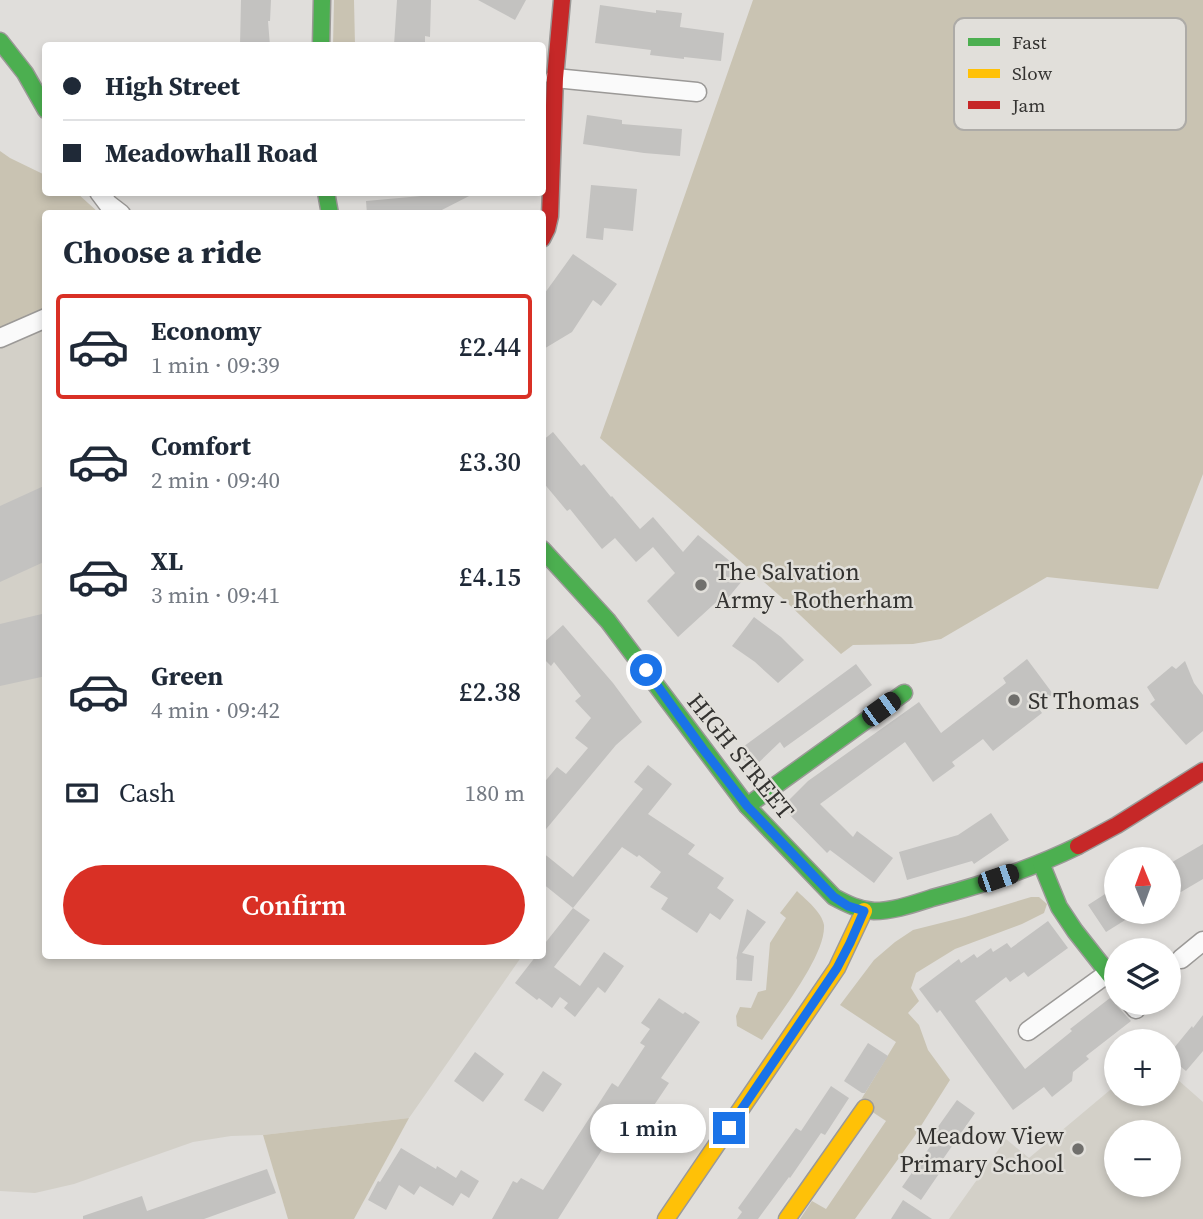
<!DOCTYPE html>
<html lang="en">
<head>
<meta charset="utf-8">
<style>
	:root { --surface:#fff; --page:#f2f2f3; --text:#1f2937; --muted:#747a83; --line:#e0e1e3; --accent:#d93025 }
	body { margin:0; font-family:"Source Serif 4",serif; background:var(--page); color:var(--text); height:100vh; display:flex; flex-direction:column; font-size:26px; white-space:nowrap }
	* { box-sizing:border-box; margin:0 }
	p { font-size:23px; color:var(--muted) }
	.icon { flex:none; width:38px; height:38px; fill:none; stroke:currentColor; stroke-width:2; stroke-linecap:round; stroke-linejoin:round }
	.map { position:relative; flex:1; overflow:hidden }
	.side { position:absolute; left:42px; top:210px; width:504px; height:749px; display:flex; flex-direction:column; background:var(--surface); border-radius:7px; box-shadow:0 4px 10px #0003 }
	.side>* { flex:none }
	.hud { position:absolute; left:42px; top:42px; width:504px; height:154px; border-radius:7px; box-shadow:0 4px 10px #0003; display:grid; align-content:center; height:154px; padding:0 21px; background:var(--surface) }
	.needle { width:46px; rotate:359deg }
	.buttons { position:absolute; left:1104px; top:847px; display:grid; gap:14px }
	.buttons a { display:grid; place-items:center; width:77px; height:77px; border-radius:50%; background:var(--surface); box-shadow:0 4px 10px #0003; font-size:35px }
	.end { position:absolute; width:32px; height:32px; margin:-16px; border:9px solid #1a73e8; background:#fff; box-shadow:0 0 0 4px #fff }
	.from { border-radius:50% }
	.bubble { position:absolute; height:49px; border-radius:24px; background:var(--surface); box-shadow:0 4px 10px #0003; font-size:23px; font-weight:600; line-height:49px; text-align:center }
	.car { position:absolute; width:21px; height:42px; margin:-21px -10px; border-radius:9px; box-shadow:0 0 5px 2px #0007; background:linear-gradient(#222 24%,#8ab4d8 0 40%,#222 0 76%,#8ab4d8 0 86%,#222 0) }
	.hud b { display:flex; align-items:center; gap:24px; height:66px; font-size:26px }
	.hud b+b { border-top:2px solid var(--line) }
	.hud i { width:18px; height:18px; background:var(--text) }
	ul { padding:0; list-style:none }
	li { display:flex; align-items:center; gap:21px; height:105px; margin:0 14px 10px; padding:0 7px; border:4px solid transparent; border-radius:7px }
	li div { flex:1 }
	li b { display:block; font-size:26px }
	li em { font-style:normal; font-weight:600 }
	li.selected { border-color:var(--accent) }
	li>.icon { width:63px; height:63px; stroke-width:1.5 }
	h2 { padding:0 21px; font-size:32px; line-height:84px }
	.pay { display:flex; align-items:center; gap:18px; height:77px; padding:0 21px; font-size:26px }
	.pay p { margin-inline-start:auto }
	.button { display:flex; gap:14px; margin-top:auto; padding:14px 21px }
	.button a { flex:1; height:80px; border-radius:42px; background:var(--accent); color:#fff; font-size:28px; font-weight:600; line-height:80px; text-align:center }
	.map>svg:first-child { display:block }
	.built { fill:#d3d0c8; fill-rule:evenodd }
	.green { fill:#c9c3b2 }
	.building { fill:#c3c2c0 }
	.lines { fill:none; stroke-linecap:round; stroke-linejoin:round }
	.street-casing { stroke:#9b9997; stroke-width:21 }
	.fast-casing { stroke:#9b9997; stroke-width:19 }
	.slow-casing { stroke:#9b9997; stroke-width:19 }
	.jam-casing { stroke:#9b9997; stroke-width:19 }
	.street { stroke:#fafafa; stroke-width:18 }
	.fast { stroke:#4caf50; stroke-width:16 }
	.slow { stroke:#ffc107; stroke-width:16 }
	.jam { stroke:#c62828; stroke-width:16 }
	.route { stroke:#1a73e8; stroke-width:9 }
	.poi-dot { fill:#706f6c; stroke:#e1dfda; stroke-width:2.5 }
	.labels { text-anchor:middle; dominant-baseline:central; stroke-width:5; stroke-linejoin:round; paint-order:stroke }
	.poi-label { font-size:24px; fill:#343331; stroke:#e1dfda; text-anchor:start }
	.street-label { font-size:24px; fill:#343331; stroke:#e1dfda }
	.key { fill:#e1dfda; stroke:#adaba7; stroke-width:2 }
	.key-label { font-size:19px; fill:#343331 }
</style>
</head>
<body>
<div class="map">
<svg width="1203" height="1219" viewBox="0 0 1203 1219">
	<rect width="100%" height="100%" fill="#e0dedb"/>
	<g class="built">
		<path d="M45,325L46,956H522L409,1118L263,1135L231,1136L193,1142L74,1184L35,1193L0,1191V345Z"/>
		<path d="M1169,1072L1203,1102V1219H949L1006,1139L1029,1158L1116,1085V1094H1169ZM1116,1132H1169V1185H1116Z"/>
	</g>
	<g class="green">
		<path d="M334,0H354L355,45L333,46Z"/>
		<path d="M753,0H1203V474L1158,589L1047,577L941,639L913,644L853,645L841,654L780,596L600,438Z"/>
		<path d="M0,151L10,158L45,175L46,192L77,193L99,213L46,214L45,318L0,338Z"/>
		<path d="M797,891C806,900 822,912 824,925C826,955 779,1014 762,1040L737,1026L736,1016L740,1007L751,1008L758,992L766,990L770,943L786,918L780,913Z"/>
		<path d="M1031,897H1039L1047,904L1044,913L1022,924L955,949L916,973L911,988L919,1001L908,1013L919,1025L928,1050L950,1080L914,1137L855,1219H800L812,1201L826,1209L886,1121L859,1103L896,1042L840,1005L874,960L895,942L913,930L965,917Z"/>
		<path d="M409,1118L354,1219H288L263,1135Z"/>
	</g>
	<g class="building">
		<path d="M241,0H271L270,21H268L270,46H240Z"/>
		<path d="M397,0H431L430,37L425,36V46L394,45Z"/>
		<path d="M478,0H526L515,20Z"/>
		<path d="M600,5L656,13V10L682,13L680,27L724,33L721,61L684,57V59L650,55L651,50L595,43Z"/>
		<path d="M587,115L622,120V124L682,129L680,156L644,153L583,144Z"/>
		<path d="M591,185L637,189L633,231L604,228L603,240L586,238Z"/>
		<path d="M465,192L475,193L434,214H367L366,201Z"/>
		<path d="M573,254L617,284L601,306L593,300L572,332L542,350V297Z"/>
		<path d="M553,432L581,466L584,464L611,497L612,496L640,529L653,517L683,552L698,535L747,575L728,598L724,595L678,637L647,601L675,573L653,547L636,562L615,538L602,549L570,509L567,511L542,481V441Z"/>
		<path d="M46,485V561L0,582V506Z"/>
		<path d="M46,613V676L0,686V624Z"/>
		<path d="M754,617L781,637L804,660L778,683L755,662L732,646Z"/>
		<path d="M563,625L613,683L642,722L616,745L542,834V785L557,767L566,774L588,748L575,738L591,718L575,701L581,696L554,662L551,666L542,657V644Z"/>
		<path d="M1027,659L1053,694L1037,706L1042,713L993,751L983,739L952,762L955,766L933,782L905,742L820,804L853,837L857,831L893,858L874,883L830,850L827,853L782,807L808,781L919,702L941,733L1006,683L1003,678Z"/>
		<path d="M1185,661L1194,683L1203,695V731L1186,745L1150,704L1155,700L1147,687L1172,666L1176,669Z"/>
		<path d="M856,664L872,685L784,748L780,742L752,769L736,752Z"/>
		<path d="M648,765L672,784L648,814L695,845L688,854L724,878L717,888L734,900L720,920L710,913L697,933L661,909L668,898L650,887L661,872L639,855L637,857L622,847L573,908L542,883V852L573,877L643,789L634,782Z"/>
		<path d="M991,813L1009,840L974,864L972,861L907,880L899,852L958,835Z"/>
		<path d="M1203,844V879L1169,899V864Z"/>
		<path d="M1116,887V912H1138L1106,932L1088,905Z"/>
		<path d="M573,908L590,920L554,967L580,986L604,952L624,966L605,993L598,987L575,1017L564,1008L568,1003L560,997L552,1008L539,998L537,1000L515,983L536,956H542V947Z"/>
		<path d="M747,909L766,922L742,953L754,956L752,981L736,980L737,958L736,960Z"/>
		<path d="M1048,921L1068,948L1028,977L1024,972L1010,982L1006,977L975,1001L1025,1069L1072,1031L1070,1029L1110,998L1131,1021L1086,1056L1089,1059L1073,1072L1072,1081L1052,1097L1044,1087L1013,1110L940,1010L937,1013L919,989L959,959L961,963L974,954L977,958L991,948L993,952L1007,943L1011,948Z"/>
		<path d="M659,998L683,1014L685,1012L700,1022L661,1078L669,1083L628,1144L612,1134L558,1219H492L513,1181L517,1183L521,1178L543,1190L612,1083L618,1087L645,1046L640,1043L650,1029L641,1023Z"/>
		<path d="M1203,1015V1051L1186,1071L1169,1057V1054L1192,1026L1193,1028Z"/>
		<path d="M868,1043L888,1056L865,1093H862L844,1081Z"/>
		<path d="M475,1052L504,1074L483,1102L454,1081Z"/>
		<path d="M543,1071L562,1084L543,1112L524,1100Z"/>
		<path d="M831,1086L849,1098L825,1135L821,1133L790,1178L789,1177L758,1219H737L742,1212L738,1208L796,1128L801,1131Z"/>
		<path d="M957,1100L975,1113L943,1159L947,1162L921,1200L902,1187L934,1141L930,1138Z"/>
		<path d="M401,1148L436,1169L437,1166L456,1178L461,1170L479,1181L469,1198L461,1193L453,1206L420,1186L414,1195L399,1185L386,1210L368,1200L378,1181L380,1182Z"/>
		<path d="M267,1169L276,1193L204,1219H83V1216L142,1196L147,1211Z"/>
		<path d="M903,1200L932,1219H891Z"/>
	</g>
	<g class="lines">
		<defs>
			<g id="street">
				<path d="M555,78L697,92"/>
				<path d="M99,192L108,204L121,214"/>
				<path d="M0,338L46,318"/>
				<path d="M1181,959L1203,941"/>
				<path d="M1131,1003L1136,1009"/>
				<path d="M1028,1031L1108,973"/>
			</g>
			<g id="fast">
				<path d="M0,41L25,73L46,110"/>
				<path d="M321,46L322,0"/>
				<path d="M326,192L330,214"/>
				<path d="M542,549L608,621L747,806L834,897C847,904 859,910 874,911C894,911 913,904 932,898C982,885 1031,869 1078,846"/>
				<path d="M747,806L904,693"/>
				<path d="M1041,863L1059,907L1075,931L1116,983"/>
			</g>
			<g id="slow">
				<path d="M666,1219L837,968L864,911"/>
				<path d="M787,1219L865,1108"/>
			</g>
			<g id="jam">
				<path d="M542,239L547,229L550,216L555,78L562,0"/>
				<path d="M1078,846L1117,825L1203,771"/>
			</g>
		</defs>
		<use href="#street" class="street-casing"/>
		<use href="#fast" class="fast-casing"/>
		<use href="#slow" class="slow-casing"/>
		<use href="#jam" class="jam-casing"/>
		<use href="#street" class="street"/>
		<use href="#fast" class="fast"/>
		<use href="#slow" class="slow"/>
		<use href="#jam" class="jam"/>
	</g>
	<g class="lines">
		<path class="route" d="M646,670L703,749L747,806L834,897L848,906L864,911L850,943L837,968L729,1128"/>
	</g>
	<g class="poi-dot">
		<circle cx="701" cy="585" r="7"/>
		<circle cx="1014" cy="700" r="7"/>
		<circle cx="1078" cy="1149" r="7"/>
	</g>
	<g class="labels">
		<g class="poi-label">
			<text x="715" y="571">The Salvation<tspan x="715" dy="28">Army - Rotherham</tspan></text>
			<text x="1028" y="700">St Thomas</text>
			<text x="1064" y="1135" text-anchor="end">Meadow View<tspan x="1064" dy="28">Primary School</tspan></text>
		</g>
		<g class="street-label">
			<text transform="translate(741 756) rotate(51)">HIGH STREET</text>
		</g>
	</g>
	<rect x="954" y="18" width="232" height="112" rx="10" class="key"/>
	<rect x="968" y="38" width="32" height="8" fill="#4caf50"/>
	<rect x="968" y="69" width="32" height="9" fill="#ffc107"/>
	<rect x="968" y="101" width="32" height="8" fill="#c62828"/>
	<g class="key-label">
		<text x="1012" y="49">Fast</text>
		<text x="1012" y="80">Slow</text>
		<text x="1012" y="112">Jam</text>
	</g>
</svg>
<div class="buttons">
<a><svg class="needle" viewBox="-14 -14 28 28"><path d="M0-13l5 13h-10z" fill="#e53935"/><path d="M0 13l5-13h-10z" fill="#747a83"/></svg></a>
<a><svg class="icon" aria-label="layers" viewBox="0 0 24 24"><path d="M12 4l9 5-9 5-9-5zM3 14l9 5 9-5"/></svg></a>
<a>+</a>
<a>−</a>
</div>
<i class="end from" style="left:646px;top:670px"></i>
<i class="end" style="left:729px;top:1128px"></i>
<div class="bubble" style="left:590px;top:1104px;width:116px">1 min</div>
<i class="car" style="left:881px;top:709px;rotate:54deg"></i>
<i class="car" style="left:998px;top:878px;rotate:71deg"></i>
<div class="hud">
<b><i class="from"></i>High Street</b>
<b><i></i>Meadowhall Road</b>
</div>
<section class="side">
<h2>Choose a ride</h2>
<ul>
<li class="selected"><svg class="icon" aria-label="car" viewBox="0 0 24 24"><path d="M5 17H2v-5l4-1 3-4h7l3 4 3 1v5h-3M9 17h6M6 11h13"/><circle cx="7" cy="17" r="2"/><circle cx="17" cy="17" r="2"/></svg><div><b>Economy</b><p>1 min · 09:39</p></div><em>£2.44</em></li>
<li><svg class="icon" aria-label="car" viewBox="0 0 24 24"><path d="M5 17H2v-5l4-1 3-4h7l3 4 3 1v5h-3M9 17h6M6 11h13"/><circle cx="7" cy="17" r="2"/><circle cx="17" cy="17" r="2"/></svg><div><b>Comfort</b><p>2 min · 09:40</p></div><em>£3.30</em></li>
<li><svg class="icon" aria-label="car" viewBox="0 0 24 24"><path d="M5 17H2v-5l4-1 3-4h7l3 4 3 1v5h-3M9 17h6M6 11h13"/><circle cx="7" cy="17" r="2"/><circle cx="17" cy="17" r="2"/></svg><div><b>XL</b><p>3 min · 09:41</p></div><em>£4.15</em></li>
<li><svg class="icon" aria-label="car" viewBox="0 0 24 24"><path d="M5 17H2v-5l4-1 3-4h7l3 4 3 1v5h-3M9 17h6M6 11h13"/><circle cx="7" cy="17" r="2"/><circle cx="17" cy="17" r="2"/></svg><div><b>Green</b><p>4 min · 09:42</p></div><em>£2.38</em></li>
</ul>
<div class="pay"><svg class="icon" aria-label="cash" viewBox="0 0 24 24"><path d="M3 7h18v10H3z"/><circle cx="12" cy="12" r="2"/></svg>Cash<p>180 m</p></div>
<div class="button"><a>Confirm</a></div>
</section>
</div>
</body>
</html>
